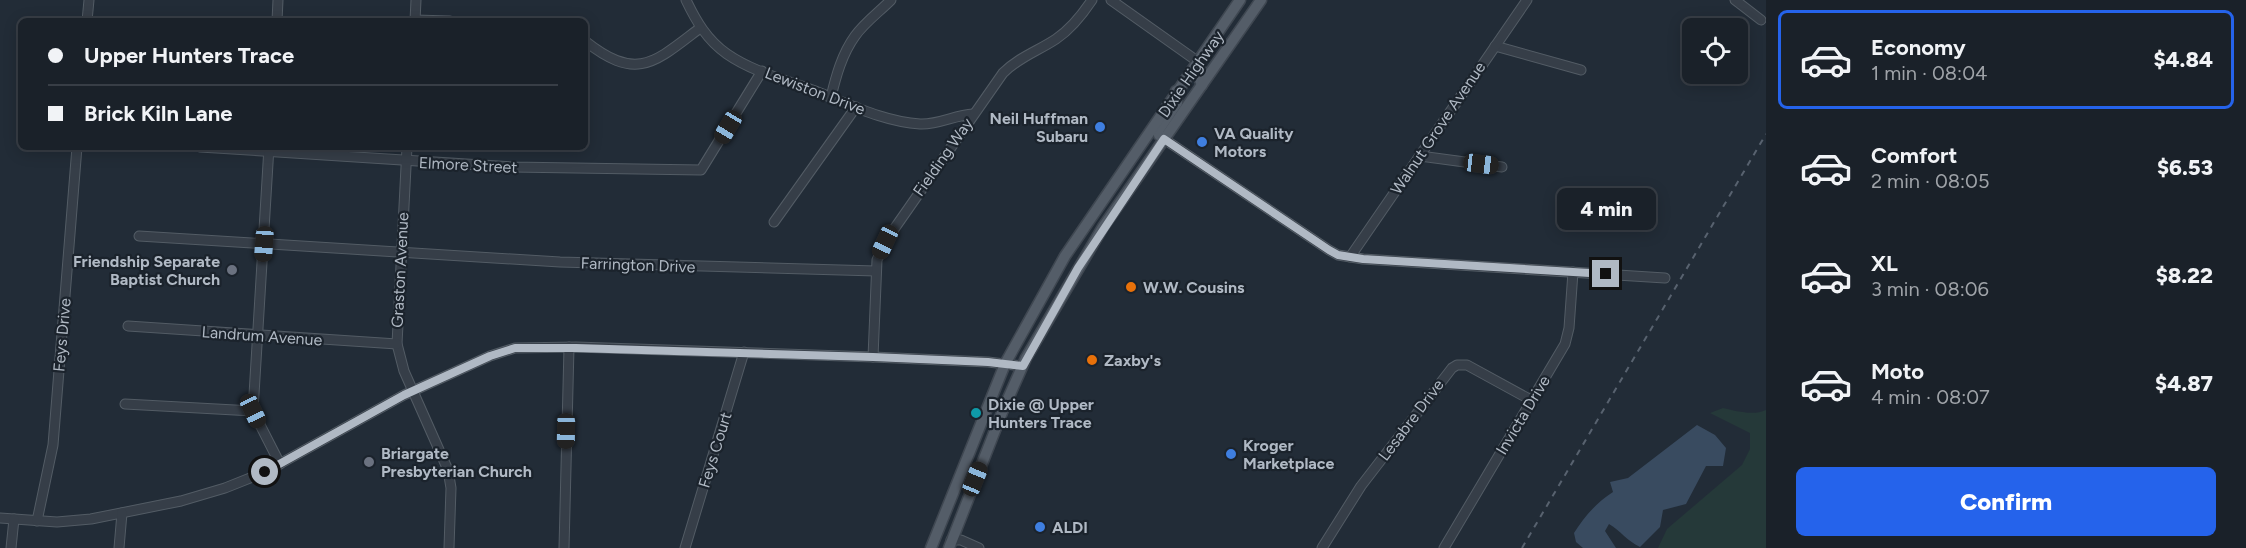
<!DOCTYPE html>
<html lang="en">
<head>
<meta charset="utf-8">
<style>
	:root { --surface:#1a2129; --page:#272e35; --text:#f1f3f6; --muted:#9fa3a8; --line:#383e46; --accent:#2563eb }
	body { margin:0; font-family:Figtree,sans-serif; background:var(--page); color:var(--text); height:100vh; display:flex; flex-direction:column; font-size:22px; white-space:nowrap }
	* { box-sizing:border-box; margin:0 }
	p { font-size:20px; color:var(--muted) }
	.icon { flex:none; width:33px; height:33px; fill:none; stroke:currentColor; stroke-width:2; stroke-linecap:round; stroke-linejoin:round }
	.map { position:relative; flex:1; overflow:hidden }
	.drawer { display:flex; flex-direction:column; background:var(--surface); width:480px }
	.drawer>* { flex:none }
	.banner { position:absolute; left:18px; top:18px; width:570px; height:132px; border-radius:9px; box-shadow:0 3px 15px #0003,0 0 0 2px var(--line); display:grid; align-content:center; height:132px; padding:0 30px; background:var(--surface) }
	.fabs { position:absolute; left:1682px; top:18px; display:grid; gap:12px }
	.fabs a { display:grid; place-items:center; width:66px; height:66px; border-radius:9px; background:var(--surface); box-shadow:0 3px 15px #0003,0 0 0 2px var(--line); font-size:30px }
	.end { position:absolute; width:27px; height:27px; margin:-14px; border:8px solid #b0b9c4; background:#111; box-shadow:0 0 0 3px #111 }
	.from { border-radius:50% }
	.bubble { position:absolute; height:42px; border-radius:9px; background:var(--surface); box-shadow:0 3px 15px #0003,0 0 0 2px var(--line); font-size:20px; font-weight:800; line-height:42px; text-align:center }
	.car { position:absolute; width:18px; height:36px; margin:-18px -9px; border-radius:8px; box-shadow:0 0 4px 2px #0007; background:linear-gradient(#222 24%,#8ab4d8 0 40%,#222 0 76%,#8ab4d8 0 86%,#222 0) }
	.banner b { display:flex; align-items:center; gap:21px; height:57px; font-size:22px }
	.banner b+b { border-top:2px solid var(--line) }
	.banner i { width:15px; height:15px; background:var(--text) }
	ul { padding:10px 0 0; list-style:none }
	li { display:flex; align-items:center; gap:18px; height:99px; margin:0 12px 9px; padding:0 18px; border:3px solid transparent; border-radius:9px }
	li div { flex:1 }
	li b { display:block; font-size:22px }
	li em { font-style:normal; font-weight:800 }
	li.active { border-color:var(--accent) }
	li>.icon { width:54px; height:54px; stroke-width:1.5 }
	.action { display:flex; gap:12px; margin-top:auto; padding:12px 30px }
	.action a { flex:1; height:69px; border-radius:9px; background:var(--accent); color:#fff; font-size:24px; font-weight:800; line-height:69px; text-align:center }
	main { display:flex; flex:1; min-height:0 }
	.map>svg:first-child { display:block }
	.green { fill:#253939 }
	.water { fill:#394b60 }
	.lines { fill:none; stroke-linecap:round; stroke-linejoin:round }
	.minor-casing { stroke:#535c65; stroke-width:11 }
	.major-casing { stroke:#3f4751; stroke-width:13 }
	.minor { stroke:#363e48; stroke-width:9 }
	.major { stroke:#545d68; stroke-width:10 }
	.rail { stroke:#58626f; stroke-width:2; stroke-dasharray:6 6; stroke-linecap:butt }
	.route { stroke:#b0b9c4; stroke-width:8 }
	.shop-dot { fill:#3f7fe0; stroke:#1b232c; stroke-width:2 }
	.worship-dot { fill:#6b7280; stroke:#1b232c; stroke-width:2 }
	.food-dot { fill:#e8710a; stroke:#1b232c; stroke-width:2 }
	.culture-dot { fill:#0f9aa8; stroke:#1b232c; stroke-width:2 }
	.labels { text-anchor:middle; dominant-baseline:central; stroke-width:4.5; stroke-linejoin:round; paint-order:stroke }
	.street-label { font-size:16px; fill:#b0b9c4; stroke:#1b232c }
	.poi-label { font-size:16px; font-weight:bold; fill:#b0b9c4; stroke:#1b232c; text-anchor:start }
</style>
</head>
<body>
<main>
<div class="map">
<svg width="1766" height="548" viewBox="0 0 1766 548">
	<rect width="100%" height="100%" fill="#222c37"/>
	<path class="green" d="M1723,408C1736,411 1753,416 1766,410V548H1658L1667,529L1742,465L1750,449V433L1710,413Z"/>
	<path class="water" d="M1697,425L1715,435L1726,448L1723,466H1706L1686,504L1663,510L1660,527L1640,547C1627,541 1621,531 1609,524L1605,531L1616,548H1583L1576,542L1574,533C1584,517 1597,502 1613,492L1610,482L1628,478Z"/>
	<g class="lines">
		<defs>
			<g id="minor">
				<path d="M686,0C696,21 707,40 727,54C753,72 786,80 815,91C849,104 884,122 920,124C938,125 955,115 973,114"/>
				<path d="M1111,0L1197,61"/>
				<path d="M1735,0L1761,20"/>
				<path d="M415,20L450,21"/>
				<path d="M87,21L89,0"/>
				<path d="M277,21L278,0"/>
				<path d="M415,21L416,0"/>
				<path d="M585,41C637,82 654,63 700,28"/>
				<path d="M1495,46L1581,70"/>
				<path d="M831,97C836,76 842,54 855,36C864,23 879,12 891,0"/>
				<path d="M1164,139L1329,250L1338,255L1363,259L1665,278"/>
				<path d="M200,147L512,167L701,170L762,71"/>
				<path d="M269,147L253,411L280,464"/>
				<path d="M407,147L397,344L404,371L448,470L451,488L449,548"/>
				<path d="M1420,156L1502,167"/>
				<path d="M774,222L856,107"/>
				<path d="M139,236L560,262L876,271"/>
				<path d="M1350,257L1527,0"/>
				<path d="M128,326L397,344"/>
				<path d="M873,357L877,260L885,242L1003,73C1019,57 1038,51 1056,39C1071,29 1082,15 1092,0"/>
				<path d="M125,404L253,411"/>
				<path d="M0,518L57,522L91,519L181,501L225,488L265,472L404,395L490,356L515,348L576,347L873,357L988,362L1023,366"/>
				<path d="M37,521L53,445L77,147"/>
				<path d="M951,540H961L979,548"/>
				<path d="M11,548L14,519"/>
				<path d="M119,548L122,513"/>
				<path d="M564,548L569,347"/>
				<path d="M685,548L744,352"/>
				<path d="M1322,548L1361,486L1452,368L1457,365H1467L1531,400"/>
				<path d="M1444,548L1565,344L1569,328L1573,272"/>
			</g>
			<g id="major">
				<path d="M1197,61L1201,71L1198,75L1202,85"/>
				<path d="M1164,139L1159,135L1158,131L1177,103L1176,91"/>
				<path d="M931,548L1005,364L1065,256L1240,0"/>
				<path d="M949,548L1003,410L1026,358L1043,329L1103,227L1261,0"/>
			</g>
		</defs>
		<use href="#minor" class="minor-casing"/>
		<use href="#major" class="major-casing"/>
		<use href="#minor" class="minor"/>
		<use href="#major" class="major"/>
		<path class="rail" d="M1522,548L1766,134"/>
	</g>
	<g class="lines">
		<path class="route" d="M265,472L404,395L490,356L515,348H576L873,357L988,362L1023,366L1078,268L1164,139L1329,250L1338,255L1363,259L1606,274"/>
	</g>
	<g class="shop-dot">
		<circle cx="1100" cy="127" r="6"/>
		<circle cx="1202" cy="142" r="6"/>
		<circle cx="1231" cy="454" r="6"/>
		<circle cx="1040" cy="527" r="6"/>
	</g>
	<g class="worship-dot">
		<circle cx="232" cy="270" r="6"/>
		<circle cx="369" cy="462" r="6"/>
	</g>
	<g class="food-dot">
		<circle cx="1131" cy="287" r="6"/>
		<circle cx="1092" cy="360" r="6"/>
	</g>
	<circle class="culture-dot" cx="976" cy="413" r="6"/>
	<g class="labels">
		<g class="street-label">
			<text transform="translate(1191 74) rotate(-55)">Dixie Highway</text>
			<text transform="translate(815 91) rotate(21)">Lewiston Drive</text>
			<text transform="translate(1438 128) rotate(-56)">Walnut Grove Avenue</text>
			<text transform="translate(943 157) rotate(-55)">Fielding Way</text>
			<text transform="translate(468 165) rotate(3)">Elmore Street</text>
			<text transform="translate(638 265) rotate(2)">Farrington Drive</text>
			<text transform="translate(400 270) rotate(-87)">Graston Avenue</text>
			<text transform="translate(62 335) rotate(-85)">Feys Drive</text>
			<text transform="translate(262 336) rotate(4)">Landrum Avenue</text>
			<text transform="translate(1523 415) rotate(-59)">Invicta Drive</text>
			<text transform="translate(1411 420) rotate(-53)">Lesabre Drive</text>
			<text transform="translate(715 450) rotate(-73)">Feys Court</text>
		</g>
		<g class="poi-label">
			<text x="1088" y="118" text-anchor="end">Neil Huffman<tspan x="1088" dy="18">Subaru</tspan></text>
			<text x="1214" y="133">VA Quality<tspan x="1214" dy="18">Motors</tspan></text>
			<text x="220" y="261" text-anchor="end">Friendship Separate<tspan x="220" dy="18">Baptist Church</tspan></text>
			<text x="1143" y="287">W.W. Cousins</text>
			<text x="1104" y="360">Zaxby's</text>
			<text x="988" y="404">Dixie @ Upper<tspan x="988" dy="18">Hunters Trace</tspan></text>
			<text x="1243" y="445">Kroger<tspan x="1243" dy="18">Marketplace</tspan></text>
			<text x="381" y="453">Briargate<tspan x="381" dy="18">Presbyterian Church</tspan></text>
			<text x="1052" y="527">ALDI</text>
		</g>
	</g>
</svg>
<div class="fabs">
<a><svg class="icon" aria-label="locate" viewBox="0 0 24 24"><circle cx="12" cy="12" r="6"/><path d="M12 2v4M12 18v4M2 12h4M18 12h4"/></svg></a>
</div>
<i class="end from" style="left:265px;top:472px"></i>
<i class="end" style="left:1606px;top:274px"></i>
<div class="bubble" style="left:1557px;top:188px;width:99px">4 min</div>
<i class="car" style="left:728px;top:127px;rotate:211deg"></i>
<i class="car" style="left:1481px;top:164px;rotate:97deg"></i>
<i class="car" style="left:885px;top:242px;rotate:205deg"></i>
<i class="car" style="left:264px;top:244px;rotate:184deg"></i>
<i class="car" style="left:253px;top:411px;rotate:155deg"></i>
<i class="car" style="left:566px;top:431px;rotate:181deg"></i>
<i class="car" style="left:975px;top:479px;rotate:22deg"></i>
<div class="banner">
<b><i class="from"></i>Upper Hunters Trace</b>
<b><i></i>Brick Kiln Lane</b>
</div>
</div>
<section class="drawer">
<ul>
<li class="active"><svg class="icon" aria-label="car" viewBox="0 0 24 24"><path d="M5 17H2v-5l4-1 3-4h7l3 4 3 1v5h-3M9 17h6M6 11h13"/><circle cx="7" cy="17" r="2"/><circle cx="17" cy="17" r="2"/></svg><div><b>Economy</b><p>1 min · 08:04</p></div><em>$4.84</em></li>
<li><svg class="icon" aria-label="car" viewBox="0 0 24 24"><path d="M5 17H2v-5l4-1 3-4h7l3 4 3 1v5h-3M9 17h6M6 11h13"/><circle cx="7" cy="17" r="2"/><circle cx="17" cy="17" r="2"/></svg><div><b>Comfort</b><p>2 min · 08:05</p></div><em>$6.53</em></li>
<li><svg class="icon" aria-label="car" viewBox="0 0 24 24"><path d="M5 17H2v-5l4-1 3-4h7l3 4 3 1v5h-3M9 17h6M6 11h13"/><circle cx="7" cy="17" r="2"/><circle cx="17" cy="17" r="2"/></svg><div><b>XL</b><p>3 min · 08:06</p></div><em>$8.22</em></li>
<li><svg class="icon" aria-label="car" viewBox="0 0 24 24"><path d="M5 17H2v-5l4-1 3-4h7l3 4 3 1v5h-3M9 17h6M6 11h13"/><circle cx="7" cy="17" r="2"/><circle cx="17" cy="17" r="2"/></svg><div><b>Moto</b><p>4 min · 08:07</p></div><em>$4.87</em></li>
</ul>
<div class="action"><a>Confirm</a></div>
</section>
</main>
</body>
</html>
